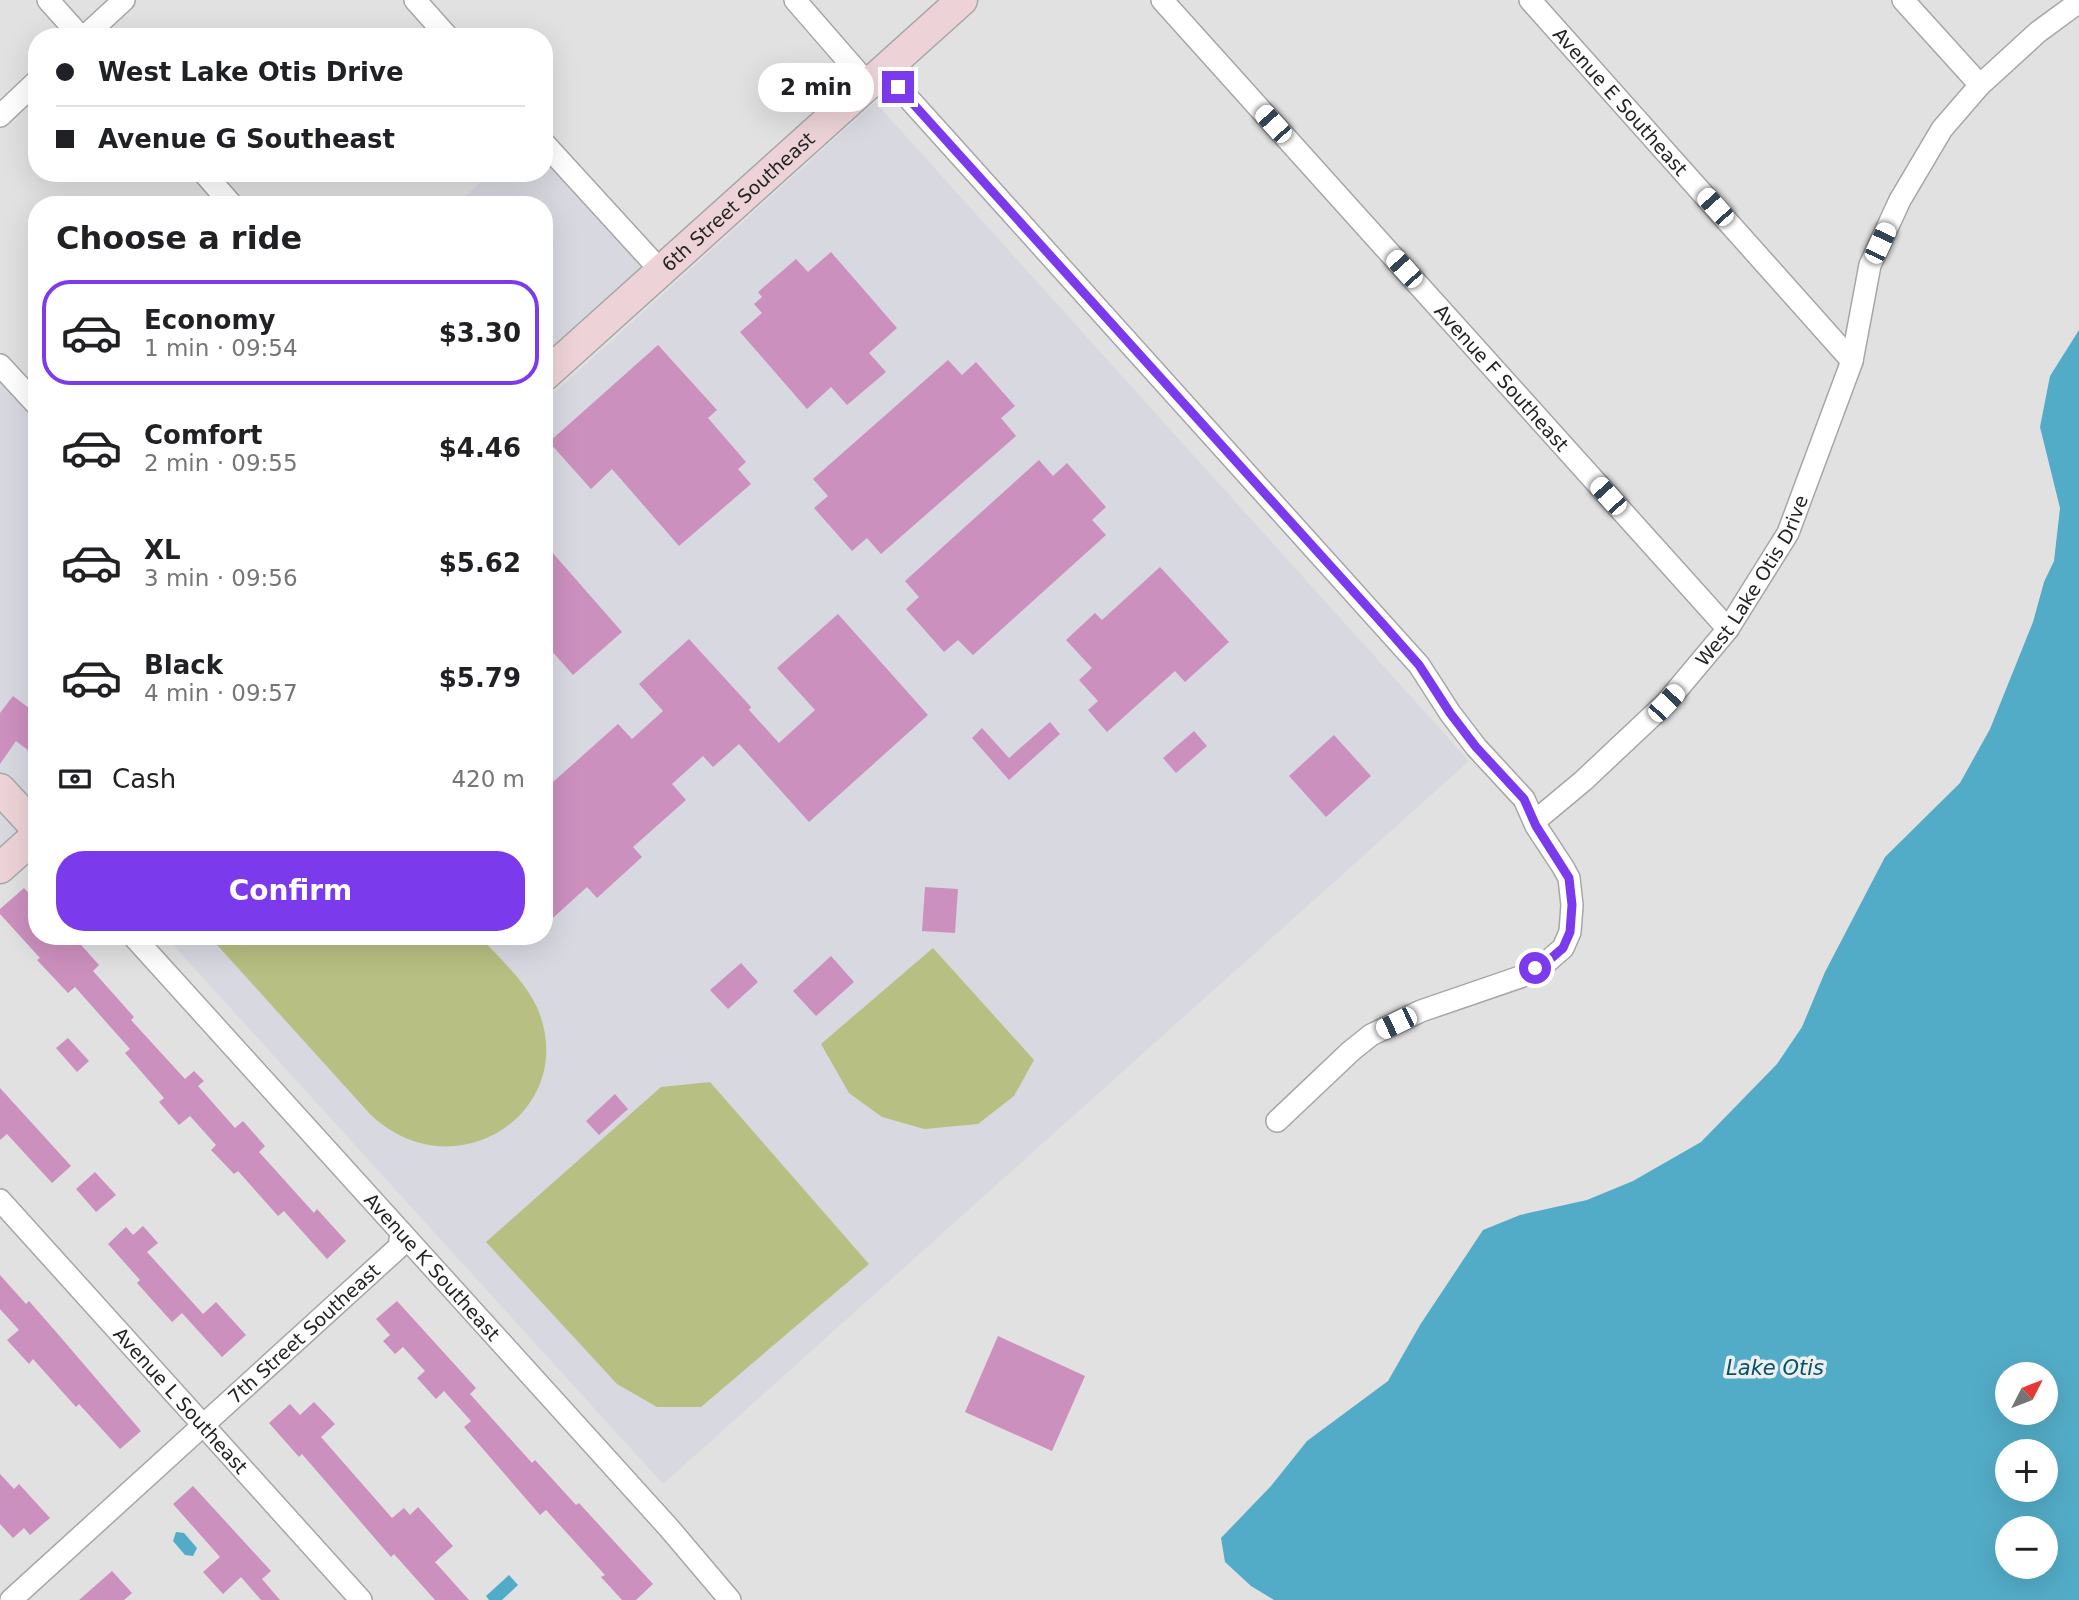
<!DOCTYPE html>
<html lang="en">
<head>
<meta charset="utf-8">
<style>
	:root { --surface:#fff; --page:#f6f6f6; --text:#202124; --muted:#757577; --line:#e0e0e0; --accent:#7c3aed }
	body { margin:0; font-family:"DejaVu Sans",sans-serif; background:var(--page); color:var(--text); height:100vh; display:flex; flex-direction:column; font-size:26px; white-space:nowrap }
	* { box-sizing:border-box; margin:0 }
	p { font-size:23px; color:var(--muted) }
	.icon { flex:none; width:38px; height:38px; fill:none; stroke:currentColor; stroke-width:2; stroke-linecap:round; stroke-linejoin:round }
	.map { position:relative; flex:1; overflow:hidden }
	.drawer { position:absolute; left:28px; top:196px; width:525px; height:749px; display:flex; flex-direction:column; background:var(--surface); border-radius:28px; box-shadow:0 7px 28px #0002 }
	.drawer>* { flex:none }
	.hud { position:absolute; left:28px; top:28px; width:525px; height:154px; border-radius:28px; box-shadow:0 7px 28px #0002; display:grid; align-content:center; height:154px; padding:0 28px; background:var(--surface) }
	.needle { width:46px; rotate:48deg }
	.fabs { position:absolute; left:1995px; top:1362px; display:grid; gap:14px }
	.fabs a { display:grid; place-items:center; width:63px; height:63px; border-radius:50%; background:var(--surface); box-shadow:0 7px 28px #0002; font-size:35px }
	.end { position:absolute; width:32px; height:32px; margin:-16px; border:9px solid #7c3aed; background:#fff; box-shadow:0 0 0 4px #fff }
	.from { border-radius:50% }
	.bubble { position:absolute; height:49px; border-radius:24px; background:var(--surface); box-shadow:0 7px 28px #0002; font-size:23px; font-weight:700; line-height:49px; text-align:center }
	.car { position:absolute; width:21px; height:42px; margin:-21px -10px; border-radius:9px; box-shadow:0 0 5px 2px #0007; background:linear-gradient(#fff 24%,#345 0 40%,#fff 0 76%,#345 0 86%,#fff 0) }
	.hud b { display:flex; align-items:center; gap:24px; height:66px; font-size:26px }
	.hud b+b { border-top:2px solid var(--line) }
	.hud i { width:18px; height:18px; background:var(--text) }
	ul { padding:0; list-style:none }
	li { display:flex; align-items:center; gap:21px; height:105px; margin:0 14px 10px; padding:0 14px; border:4px solid transparent; border-radius:28px }
	li div { flex:1 }
	li b { display:block; font-size:26px }
	li em { font-style:normal; font-weight:700 }
	li.current { border-color:var(--accent) }
	li>.icon { width:63px; height:63px; stroke-width:1.5 }
	h2 { padding:0 28px; font-size:32px; line-height:84px }
	.pay { display:flex; align-items:center; gap:18px; height:77px; padding:0 28px; font-size:26px }
	.pay p { margin-inline-start:auto }
	.button { display:flex; gap:14px; margin-top:auto; padding:14px 28px }
	.button a { flex:1; height:80px; border-radius:28px; background:var(--accent); color:#fff; font-size:28px; font-weight:700; line-height:80px; text-align:center }
	.map>svg:first-child { display:block }
	.built { fill:#d8d8e1 }
	.green { fill:#b8bf82 }
	.water { fill:#53acc7; fill-rule:evenodd }
	.building { fill:#cc90be }
	.lines { fill:none; stroke-linecap:round; stroke-linejoin:round }
	.street-casing { stroke:#a6a6a8; stroke-width:24 }
	.secondary-casing { stroke:#a6a6a8; stroke-width:33 }
	.street { stroke:#fff; stroke-width:21 }
	.secondary { stroke:#edd3d7; stroke-width:30 }
	.route { stroke:#7c3aed; stroke-width:9 }
	.labels { text-anchor:middle; dominant-baseline:central; stroke-width:7; stroke-linejoin:round; paint-order:stroke }
	.street-label { font-size:19px; fill:#232324; stroke:#eeeeef }
	.water-label { font-size:21px; font-style:italic; fill:#025367; stroke:#eeeeef }
</style>
</head>
<body>
<div class="map">
<svg width="2079" height="1600" viewBox="0 0 2079 1600">
	<rect width="100%" height="100%" fill="#e1e1e2"/>
	<g class="built">
		<path d="M875,102L1469,761L663,1484L165,936H544V402Z"/>
		<path d="M544,159L647,271L544,363V205H455L491,173H544Z"/>
		<path d="M0,381L37,422V813L0,773Z"/>
		<path d="M0,804L25,832L0,855Z"/>
	</g>
	<g class="green">
		<path d="M209,936H479C500,959 527,982 539,1012C578,1115 451,1194 369,1113Z"/>
		<path d="M933,948L1034,1060L1014,1096L978,1124L924,1129L882,1117L849,1093L821,1044Z"/>
		<path d="M710,1082L869,1264L701,1407H657L617,1384L486,1242L661,1087Z"/>
	</g>
	<g class="water">
		<path d="M2079,330V1600H1274L1251,1586L1225,1562L1221,1538L1271,1486L1307,1441L1388,1381L1420,1325L1483,1230L1520,1215L1587,1200L1633,1181L1701,1142L1777,1064L1802,1027L1825,972L1885,857L1960,783L1990,729L2033,622L2044,582L2054,561L2060,508L2040,427L2050,376ZM2007,1374H2046V1412H2007ZM2007,1451H2046V1489H2007ZM2007,1528H2046V1566H2007Z"/>
		<path d="M176,1532L184,1533L197,1548L193,1556L185,1555L173,1541Z"/>
		<path d="M509,1575L518,1585L502,1600H489L486,1596Z"/>
	</g>
	<g class="building">
		<path d="M831,252L897,328L869,353L886,372L847,405L831,387L807,409L740,332L762,313L754,304L762,297L758,292L796,259L808,272Z"/>
		<path d="M658,345L717,410L708,418L746,462L738,469L751,484L679,546L612,469L591,489L549,442Z"/>
		<path d="M948,360L962,375L976,362L1015,406L1001,418L1016,436L881,554L867,538L852,551L814,508L828,496L813,479Z"/>
		<path d="M1039,460L1053,476L1067,463L1106,507L1092,520L1106,535L973,655L958,640L944,652L906,609L919,597L905,581Z"/>
		<path d="M544,543L622,632L573,675L544,642Z"/>
		<path d="M1160,567L1229,642L1185,682L1175,671L1107,732L1088,710L1098,701L1079,680L1092,668L1066,640L1095,613L1102,620Z"/>
		<path d="M838,614L928,715L809,822L739,744L713,767L703,756L672,784L686,800L633,847L642,857L597,898L587,887L544,926V772L553,782L618,724L632,739L663,711L639,684L689,639L751,707L749,710L779,743L815,710L777,668Z"/>
		<path d="M13,696L37,714V757L16,741L0,764V713Z"/>
		<path d="M1050,722L1060,734L1009,780L972,738L982,728L1009,758Z"/>
		<path d="M1194,731L1207,746L1176,773L1163,758Z"/>
		<path d="M1334,735L1371,776L1326,817L1289,776Z"/>
		<path d="M925,887L958,889L955,933L922,931Z"/>
		<path d="M24,888L37,902V936H73L99,965L93,971L134,1017L131,1020L185,1079L194,1071L204,1081L198,1086L235,1128L243,1121L265,1146L259,1152L314,1213L317,1209L346,1241L327,1259L284,1211L278,1216L238,1171L234,1174L211,1150L216,1145L190,1116L179,1125L159,1102L164,1098L125,1053L130,1049L75,987L68,993L37,960L40,958L0,914V909Z"/>
		<path d="M831,956L854,982L816,1016L793,991Z"/>
		<path d="M741,963L758,982L728,1009L710,990Z"/>
		<path d="M68,1038L89,1061L77,1072L56,1048Z"/>
		<path d="M0,1088L71,1166L52,1183L7,1134L0,1140Z"/>
		<path d="M615,1094L628,1109L599,1135L586,1121Z"/>
		<path d="M95,1172L116,1195L96,1212L76,1189Z"/>
		<path d="M143,1226L158,1243L147,1252L203,1314L216,1302L246,1335L222,1357L182,1313L172,1322L137,1283L140,1280L108,1244L126,1227L133,1235Z"/>
		<path d="M0,1275L26,1304L29,1301L57,1333L141,1431L120,1449L79,1404L76,1407L33,1359L29,1364L7,1340L19,1330L0,1309Z"/>
		<path d="M397,1301L476,1388L470,1394L532,1463L535,1460L576,1505L579,1503L653,1584L636,1600H622L601,1577L605,1575L546,1510L540,1515L464,1427L471,1421L444,1391L436,1399L417,1378L425,1371L403,1347L395,1354L383,1341L390,1335L376,1319Z"/>
		<path d="M998,1336L1085,1376L1052,1451L965,1412Z"/>
		<path d="M314,1402L335,1424L321,1437L392,1518L404,1508L410,1515L418,1507L453,1546L435,1562L469,1600H435L394,1554L391,1557L302,1454L299,1457L269,1423L290,1404L300,1415Z"/>
		<path d="M0,1474L14,1489L19,1484L50,1518L30,1535L24,1528L13,1538L0,1524Z"/>
		<path d="M193,1486L271,1571L262,1579L280,1600H261L241,1577L223,1594L203,1572L220,1557L173,1504Z"/>
		<path d="M112,1571L132,1593L124,1600H79Z"/>
	</g>
	<g class="lines">
		<defs>
			<g id="street">
				<path d="M48,0L81,37"/>
				<path d="M415,0L448,37"/>
				<path d="M795,0L868,84"/>
				<path id="s1" d="M1162,0L1728,629"/>
				<path id="s2" d="M1530,0L1852,361"/>
				<path d="M1903,0L1980,85"/>
				<path d="M84,37L124,0"/>
				<path d="M883,70L1419,665L1450,713L1476,747L1524,799L1536,826L1563,867L1569,878L1572,905L1570,932L1563,948L1548,961L1523,976L1421,1011L1371,1035L1351,1051L1277,1121"/>
				<path d="M0,116L37,81"/>
				<path d="M544,143L661,271"/>
				<path d="M204,173L232,205"/>
				<path d="M0,365L37,405"/>
				<path id="s3" d="M1535,821L1583,781L1666,703L1728,629L1788,533L1852,361L1870,265L1900,200L1942,129L1980,85L2038,32L2079,2"/>
				<path id="s4" d="M133,936L669,1528L730,1600"/>
				<path id="s5" d="M0,1200L361,1600"/>
				<path id="s6" d="M11,1600L399,1247L401,1233"/>
			</g>
			<g id="secondary">
				<path id="s7" d="M544,376L962,0"/>
				<path d="M0,789L37,829"/>
				<path d="M0,868L37,835"/>
			</g>
		</defs>
		<use href="#street" class="street-casing"/>
		<use href="#secondary" class="secondary-casing"/>
		<use href="#street" class="street"/>
		<use href="#secondary" class="secondary"/>
	</g>
	<g class="lines">
		<path class="route" d="M898,87L1382,623L1419,665L1450,713L1476,747L1524,799L1536,826L1569,878L1572,905L1570,932L1563,948L1548,961L1535,968"/>
	</g>
	<g class="labels">
		<g class="street-label">
			<text stroke="none"><textPath href="#s2" startOffset="136">Avenue E Southeast</textPath></text>
			<text stroke="none"><textPath href="#s7" startOffset="261">6th Street Southeast</textPath></text>
			<text stroke="none"><textPath href="#s1" startOffset="508">Avenue F Southeast</textPath></text>
			<text stroke="none"><textPath href="#s3" startOffset="327">West Lake Otis Drive</textPath></text>
			<text stroke="none"><textPath href="#s4" startOffset="446">Avenue K Southeast</textPath></text>
			<text stroke="none"><textPath href="#s6" startOffset="396">7th Street Southeast</textPath></text>
			<text stroke="none"><textPath href="#s5" startOffset="270">Avenue L Southeast</textPath></text>
		</g>
		<g class="water-label">
			<text x="1775" y="1368">Lake Otis</text>
		</g>
	</g>
</svg>
<div class="fabs">
<a><svg class="needle" viewBox="-14 -14 28 28"><path d="M0-13l5 13h-10z" fill="#e53935"/><path d="M0 13l5-13h-10z" fill="#757577"/></svg></a>
<a>+</a>
<a>−</a>
</div>
<i class="end from" style="left:1535px;top:968px"></i>
<i class="end" style="left:898px;top:87px"></i>
<div class="bubble" style="left:758px;top:63px;width:116px">2 min</div>
<i class="car" style="left:1273px;top:124px;rotate:318deg"></i>
<i class="car" style="left:1715px;top:207px;rotate:318deg"></i>
<i class="car" style="left:1880px;top:243px;rotate:25deg"></i>
<i class="car" style="left:1404px;top:269px;rotate:318deg"></i>
<i class="car" style="left:1608px;top:496px;rotate:318deg"></i>
<i class="car" style="left:1666px;top:703px;rotate:43deg"></i>
<i class="car" style="left:1396px;top:1023px;rotate:244deg"></i>
<div class="hud">
<b><i class="from"></i>West Lake Otis Drive</b>
<b><i></i>Avenue G Southeast</b>
</div>
<section class="drawer">
<h2>Choose a ride</h2>
<ul>
<li class="current"><svg class="icon" aria-label="car" viewBox="0 0 24 24"><path d="M5 17H2v-5l4-1 3-4h7l3 4 3 1v5h-3M9 17h6M6 11h13"/><circle cx="7" cy="17" r="2"/><circle cx="17" cy="17" r="2"/></svg><div><b>Economy</b><p>1 min · 09:54</p></div><em>$3.30</em></li>
<li><svg class="icon" aria-label="car" viewBox="0 0 24 24"><path d="M5 17H2v-5l4-1 3-4h7l3 4 3 1v5h-3M9 17h6M6 11h13"/><circle cx="7" cy="17" r="2"/><circle cx="17" cy="17" r="2"/></svg><div><b>Comfort</b><p>2 min · 09:55</p></div><em>$4.46</em></li>
<li><svg class="icon" aria-label="car" viewBox="0 0 24 24"><path d="M5 17H2v-5l4-1 3-4h7l3 4 3 1v5h-3M9 17h6M6 11h13"/><circle cx="7" cy="17" r="2"/><circle cx="17" cy="17" r="2"/></svg><div><b>XL</b><p>3 min · 09:56</p></div><em>$5.62</em></li>
<li><svg class="icon" aria-label="car" viewBox="0 0 24 24"><path d="M5 17H2v-5l4-1 3-4h7l3 4 3 1v5h-3M9 17h6M6 11h13"/><circle cx="7" cy="17" r="2"/><circle cx="17" cy="17" r="2"/></svg><div><b>Black</b><p>4 min · 09:57</p></div><em>$5.79</em></li>
</ul>
<div class="pay"><svg class="icon" aria-label="cash" viewBox="0 0 24 24"><path d="M3 7h18v10H3z"/><circle cx="12" cy="12" r="2"/></svg>Cash<p>420 m</p></div>
<div class="button"><a>Confirm</a></div>
</section>
</div>
</body>
</html>
